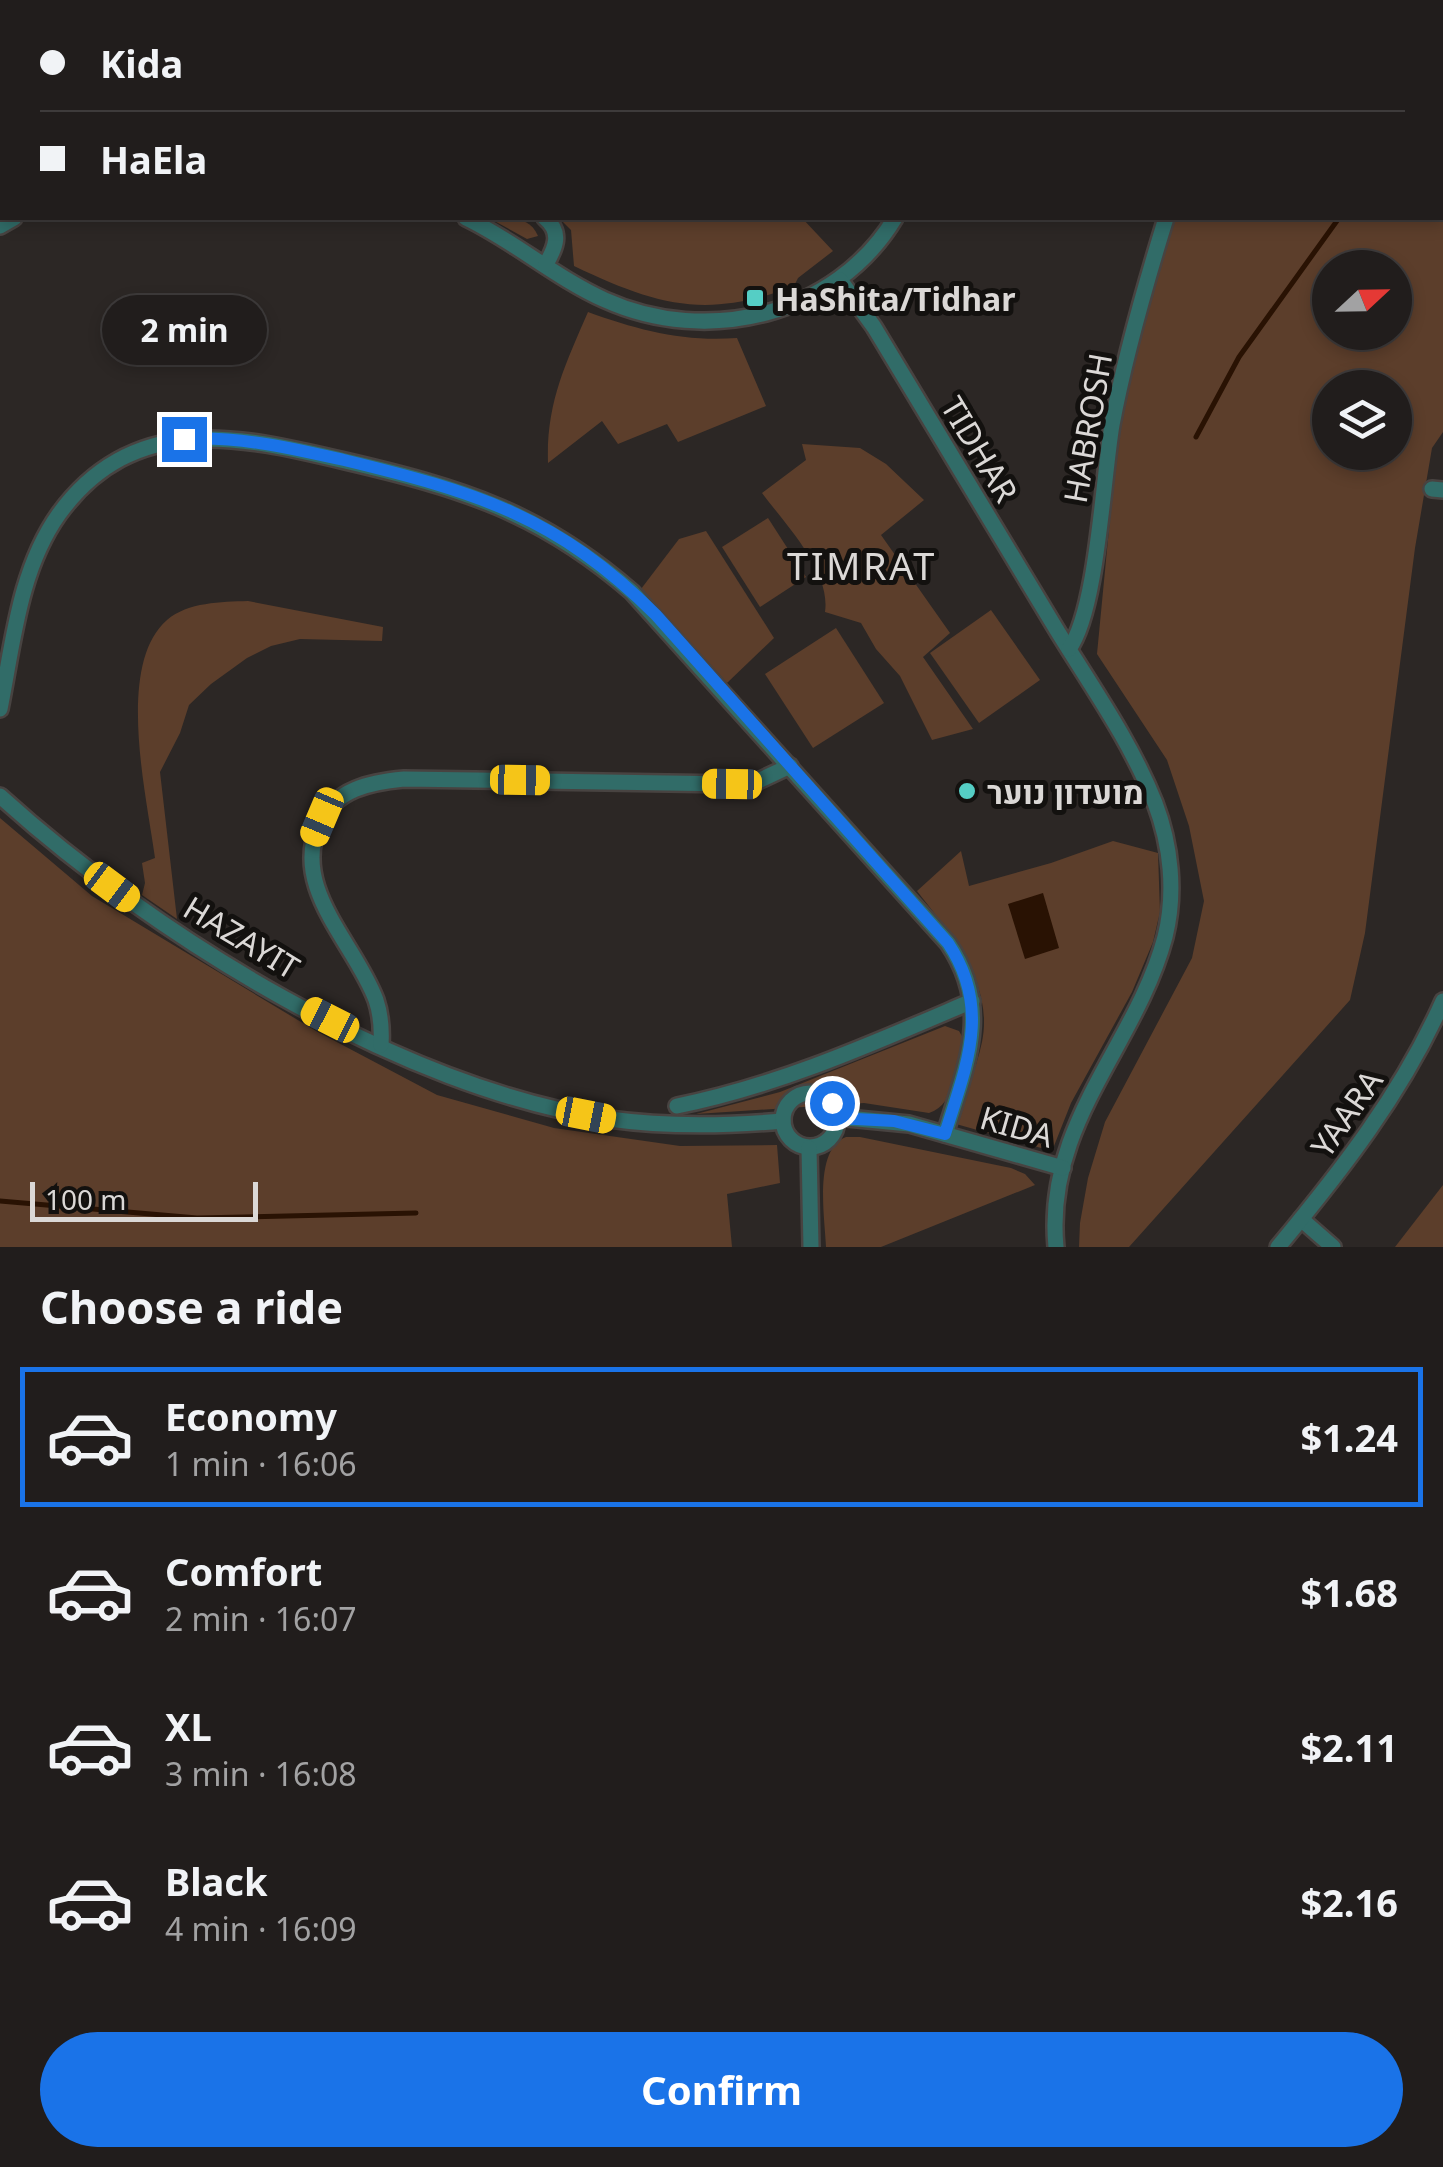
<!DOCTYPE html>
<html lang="en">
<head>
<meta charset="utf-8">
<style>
	:root { --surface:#211d1c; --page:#2d2a29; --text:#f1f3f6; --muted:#a2a2a3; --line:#3e3b3b; --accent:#1a73e8 }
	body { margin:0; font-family:"Noto Sans",Heebo,sans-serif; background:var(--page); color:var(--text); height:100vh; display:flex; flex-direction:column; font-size:38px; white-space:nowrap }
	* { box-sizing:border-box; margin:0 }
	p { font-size:32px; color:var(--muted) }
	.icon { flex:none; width:55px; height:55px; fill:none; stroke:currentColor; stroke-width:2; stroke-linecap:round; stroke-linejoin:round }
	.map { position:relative; height:1247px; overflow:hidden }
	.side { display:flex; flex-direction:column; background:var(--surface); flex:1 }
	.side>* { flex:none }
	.guide { position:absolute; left:0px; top:0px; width:1445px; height:220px; box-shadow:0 5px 15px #0003,0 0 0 2px var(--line); display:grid; align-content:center; height:220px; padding:0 40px; background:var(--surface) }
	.needle { width:65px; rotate:68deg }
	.tools { position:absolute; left:1312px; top:250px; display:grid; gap:20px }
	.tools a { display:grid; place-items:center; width:100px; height:100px; border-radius:50%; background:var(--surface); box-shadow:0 5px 15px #0003,0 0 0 2px var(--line); font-size:50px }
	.scale { position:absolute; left:30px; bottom:25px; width:228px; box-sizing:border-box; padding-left:10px; border:5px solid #dbd8d6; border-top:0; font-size:28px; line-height:35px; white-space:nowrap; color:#dbd8d6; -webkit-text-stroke:8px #13110f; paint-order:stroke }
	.end { position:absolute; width:45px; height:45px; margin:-22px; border:12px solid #1a73e8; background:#fff; box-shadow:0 0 0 5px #fff }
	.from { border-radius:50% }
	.bubble { position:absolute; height:70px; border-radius:35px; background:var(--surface); box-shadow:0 5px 15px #0003,0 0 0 2px var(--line); font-size:32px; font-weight:700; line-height:70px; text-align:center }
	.car { position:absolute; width:30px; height:60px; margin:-30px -15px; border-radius:12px; box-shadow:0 0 8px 2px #0007; background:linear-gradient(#f5c518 24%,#345 0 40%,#f5c518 0 76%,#345 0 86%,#f5c518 0) }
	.guide b { display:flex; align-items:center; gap:35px; height:95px; font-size:38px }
	.guide b+b { border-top:2px solid var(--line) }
	.guide i { width:25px; height:25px; background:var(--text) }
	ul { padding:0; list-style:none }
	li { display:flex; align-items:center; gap:30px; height:140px; margin:0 20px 15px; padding:0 20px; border:5px solid transparent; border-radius:0px }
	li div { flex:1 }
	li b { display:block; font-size:38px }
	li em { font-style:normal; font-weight:700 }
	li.active { border-color:var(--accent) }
	li>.icon { width:90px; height:90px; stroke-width:1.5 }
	h2 { padding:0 40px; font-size:45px; line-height:120px }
	.primary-button { display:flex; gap:20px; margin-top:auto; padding:20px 40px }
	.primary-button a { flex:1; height:115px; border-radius:60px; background:var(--accent); color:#fff; font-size:40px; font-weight:700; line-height:115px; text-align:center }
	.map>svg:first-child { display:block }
	.green { fill:#5c3e2b; fill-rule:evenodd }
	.water { fill:#291203 }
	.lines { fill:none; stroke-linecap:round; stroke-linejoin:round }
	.stream { stroke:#291203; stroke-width:5 }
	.minor-casing { stroke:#484341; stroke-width:20 }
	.secondary-casing { stroke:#484341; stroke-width:28 }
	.minor { stroke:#316c68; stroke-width:15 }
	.secondary { stroke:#28928c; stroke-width:22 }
	.route { stroke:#1a73e8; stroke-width:12 }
	.poi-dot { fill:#55cec5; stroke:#13110f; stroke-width:4 }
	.labels { text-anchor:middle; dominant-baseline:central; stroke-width:10; stroke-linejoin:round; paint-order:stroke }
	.poi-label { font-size:32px; font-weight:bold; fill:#dbd8d6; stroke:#13110f; text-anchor:start }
	.street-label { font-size:32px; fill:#dbd8d6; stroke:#13110f }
	.quarter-label { font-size:38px; letter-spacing:2.5px; fill:#dbd8d6; stroke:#13110f }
</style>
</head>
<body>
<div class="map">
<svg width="1443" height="1247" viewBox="0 0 1443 1247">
	<rect width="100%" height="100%" fill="#2c2725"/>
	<g class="green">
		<path d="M0,0L37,2H2L0,154Z"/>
		<path d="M1255,0H1443V432L1432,448L1415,548L1365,933L1350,1000L1129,1247H1079L1080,1223L1088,1178L1105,1122L1192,958L1204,901L1189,826L1167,760L1097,654L1123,383L1151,281L1175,218H1442V2H1254ZM1330,268H1395V332H1330ZM1330,388H1395V452H1330Z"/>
		<path d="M489,218C508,217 530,216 538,236L527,239Z"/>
		<path d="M559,218H802L833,251L798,278L794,286C706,320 656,305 574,266L571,230Z"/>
		<path d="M588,312C638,330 683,342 737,338L766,406L678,442L667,424L618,444L602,421L548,463C546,404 565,365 588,312Z"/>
		<path d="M802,444L860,448L886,464L924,500L881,535L950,633L923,657L973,729L932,740L900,676L876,649L861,623L825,612C831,571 785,524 762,493L806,460Z"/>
		<path d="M768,518L806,577L760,607L722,547Z"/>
		<path d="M706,531L774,638L727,683L641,589L679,539Z"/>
		<path d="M248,601L383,627L382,641L300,639L271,646L247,658L211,684L189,705L180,733L160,772L177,919L142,895L145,883L142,863L155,858C147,797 115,665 167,620C188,602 221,602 248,601Z"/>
		<path d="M991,610L1040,680L979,723L930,653Z"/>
		<path d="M836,628L884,703L813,748L765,674Z"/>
		<path d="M0,818L92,896L316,1031L437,1095L554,1128L680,1146L777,1145L780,1183L727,1194L732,1247H0Z"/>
		<path d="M1113,841L1158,853L1160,912L1153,942L1132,992L1071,1103L1052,1151L956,1124C964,1097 976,1070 982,1042C994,982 950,934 917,891L961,851L969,886L1051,863Z"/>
		<path d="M945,1026L959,1031L963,1038C957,1063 957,1104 929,1113L864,1103L696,1114L780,1092Z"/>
		<path d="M846,1137H860L1011,1168L1025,1174L1035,1185L881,1247H826C825,1218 813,1150 846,1137Z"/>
		<path d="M1443,1185V1247H1395Z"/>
	</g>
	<path class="water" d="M1043,893L1059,948L1025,959L1008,904Z"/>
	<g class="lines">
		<g class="stream">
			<path d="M0,7L2,8"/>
			<path d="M1442,95H1443"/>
			<path d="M1196,437L1239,357L1339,218"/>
			<path d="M0,1201L197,1218L416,1213"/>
		</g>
		<defs>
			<g id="minor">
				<path d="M49,0V2"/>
				<path d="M330,0L332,2"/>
				<path d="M583,0L587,2"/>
				<path d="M658,2L662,0"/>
				<path d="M955,2L956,0"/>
				<path d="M1240,2L1241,0"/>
				<path d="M0,100L2,98"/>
				<path d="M466,218C514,241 556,278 605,300C707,346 836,316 895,218"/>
				<path d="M545,218C562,232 556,247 546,264"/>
				<path d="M0,226L14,218"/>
				<path d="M840,280L874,327C935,429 997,530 1058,632C1092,687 1131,742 1155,803C1171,845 1176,893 1165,937C1136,1046 1044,1123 1056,1247"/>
				<path d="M1432,489L1443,490"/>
				<path d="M1069,649C1097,611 1103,478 1112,425C1125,355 1145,286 1166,218"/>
				<path d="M0,709C13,644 19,570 59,514C134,411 240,436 345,461C461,488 540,512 632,592L948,943C993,1009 966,1065 945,1134"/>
				<path d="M0,796C153,935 402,1089 609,1119C667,1127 725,1126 783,1121"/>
				<path d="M381,1045C382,1029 381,1015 376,1000C355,943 289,887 320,823C335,789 371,782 404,779L732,784L758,781L790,766"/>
				<circle cx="810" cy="1120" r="27"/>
				<path d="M677,1106C781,1085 876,1042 972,1001"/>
				<path d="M837,1117L909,1124L1063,1168"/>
				<path d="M809,1148L811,1247"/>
				<path d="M1301,1219L1333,1247"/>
				<path d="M1278,1247C1342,1170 1402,1093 1443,1001"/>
			</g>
			<path id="secondary" d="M0,168L2,167"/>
		</defs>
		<use href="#minor" class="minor-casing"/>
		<use href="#secondary" class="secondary-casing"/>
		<use href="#minor" class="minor"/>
		<use href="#secondary" class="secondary"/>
	</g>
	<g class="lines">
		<path class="route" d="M184,439C240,436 290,448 344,460C476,492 557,516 656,615L948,943C992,1009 966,1066 945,1134L894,1121L837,1118L832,1103"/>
	</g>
	<g class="poi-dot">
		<rect x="745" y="288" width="20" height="20" rx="5"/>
		<circle cx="967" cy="791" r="10"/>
	</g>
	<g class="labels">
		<g class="poi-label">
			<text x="775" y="298">HaShita/Tidhar</text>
			<text x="987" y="791">מועדון נוער</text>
		</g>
		<g class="street-label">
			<text transform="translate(1087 428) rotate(-80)">HABROSH</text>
			<text transform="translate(980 449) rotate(59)">TIDHAR</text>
			<text transform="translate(242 937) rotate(31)">HAZAYIT</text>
			<text transform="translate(1346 1113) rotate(-55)">YAARA</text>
			<text transform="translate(1017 1126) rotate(16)">KIDA</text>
		</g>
		<g class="quarter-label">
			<text x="862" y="565">TIMRAT</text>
		</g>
	</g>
</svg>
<div class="tools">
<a><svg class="needle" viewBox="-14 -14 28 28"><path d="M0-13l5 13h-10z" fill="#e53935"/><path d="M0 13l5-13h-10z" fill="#a2a2a3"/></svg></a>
<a><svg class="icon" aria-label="layers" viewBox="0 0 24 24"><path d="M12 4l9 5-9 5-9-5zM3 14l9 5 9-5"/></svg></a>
</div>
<div class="scale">100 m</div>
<i class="end from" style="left:832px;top:1103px"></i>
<i class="end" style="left:184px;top:439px"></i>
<div class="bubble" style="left:102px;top:295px;width:165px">2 min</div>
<i class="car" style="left:520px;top:780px;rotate:91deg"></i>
<i class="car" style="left:732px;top:784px;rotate:271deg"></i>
<i class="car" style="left:322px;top:817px;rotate:203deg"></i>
<i class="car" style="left:112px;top:887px;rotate:127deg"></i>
<i class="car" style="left:330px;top:1020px;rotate:297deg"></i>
<i class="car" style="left:586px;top:1115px;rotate:101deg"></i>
<div class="guide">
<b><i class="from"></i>Kida</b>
<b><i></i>HaEla</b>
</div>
</div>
<section class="side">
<h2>Choose a ride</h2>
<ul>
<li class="active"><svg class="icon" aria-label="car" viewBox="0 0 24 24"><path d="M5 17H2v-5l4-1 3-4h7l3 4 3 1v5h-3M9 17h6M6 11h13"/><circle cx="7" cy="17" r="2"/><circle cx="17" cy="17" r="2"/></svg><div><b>Economy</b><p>1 min · 16:06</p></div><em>$1.24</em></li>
<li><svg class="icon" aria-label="car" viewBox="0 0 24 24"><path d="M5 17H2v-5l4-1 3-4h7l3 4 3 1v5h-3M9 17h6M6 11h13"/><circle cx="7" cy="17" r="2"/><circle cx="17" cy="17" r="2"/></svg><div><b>Comfort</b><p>2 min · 16:07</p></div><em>$1.68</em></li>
<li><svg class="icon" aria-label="car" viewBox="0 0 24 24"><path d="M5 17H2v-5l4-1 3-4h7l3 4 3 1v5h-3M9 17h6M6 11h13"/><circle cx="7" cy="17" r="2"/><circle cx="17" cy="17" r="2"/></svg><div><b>XL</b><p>3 min · 16:08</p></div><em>$2.11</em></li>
<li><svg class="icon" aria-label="car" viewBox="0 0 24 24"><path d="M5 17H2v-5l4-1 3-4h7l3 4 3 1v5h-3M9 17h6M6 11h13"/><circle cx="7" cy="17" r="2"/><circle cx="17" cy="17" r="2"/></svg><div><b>Black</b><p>4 min · 16:09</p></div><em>$2.16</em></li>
</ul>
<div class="primary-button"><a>Confirm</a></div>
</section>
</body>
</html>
